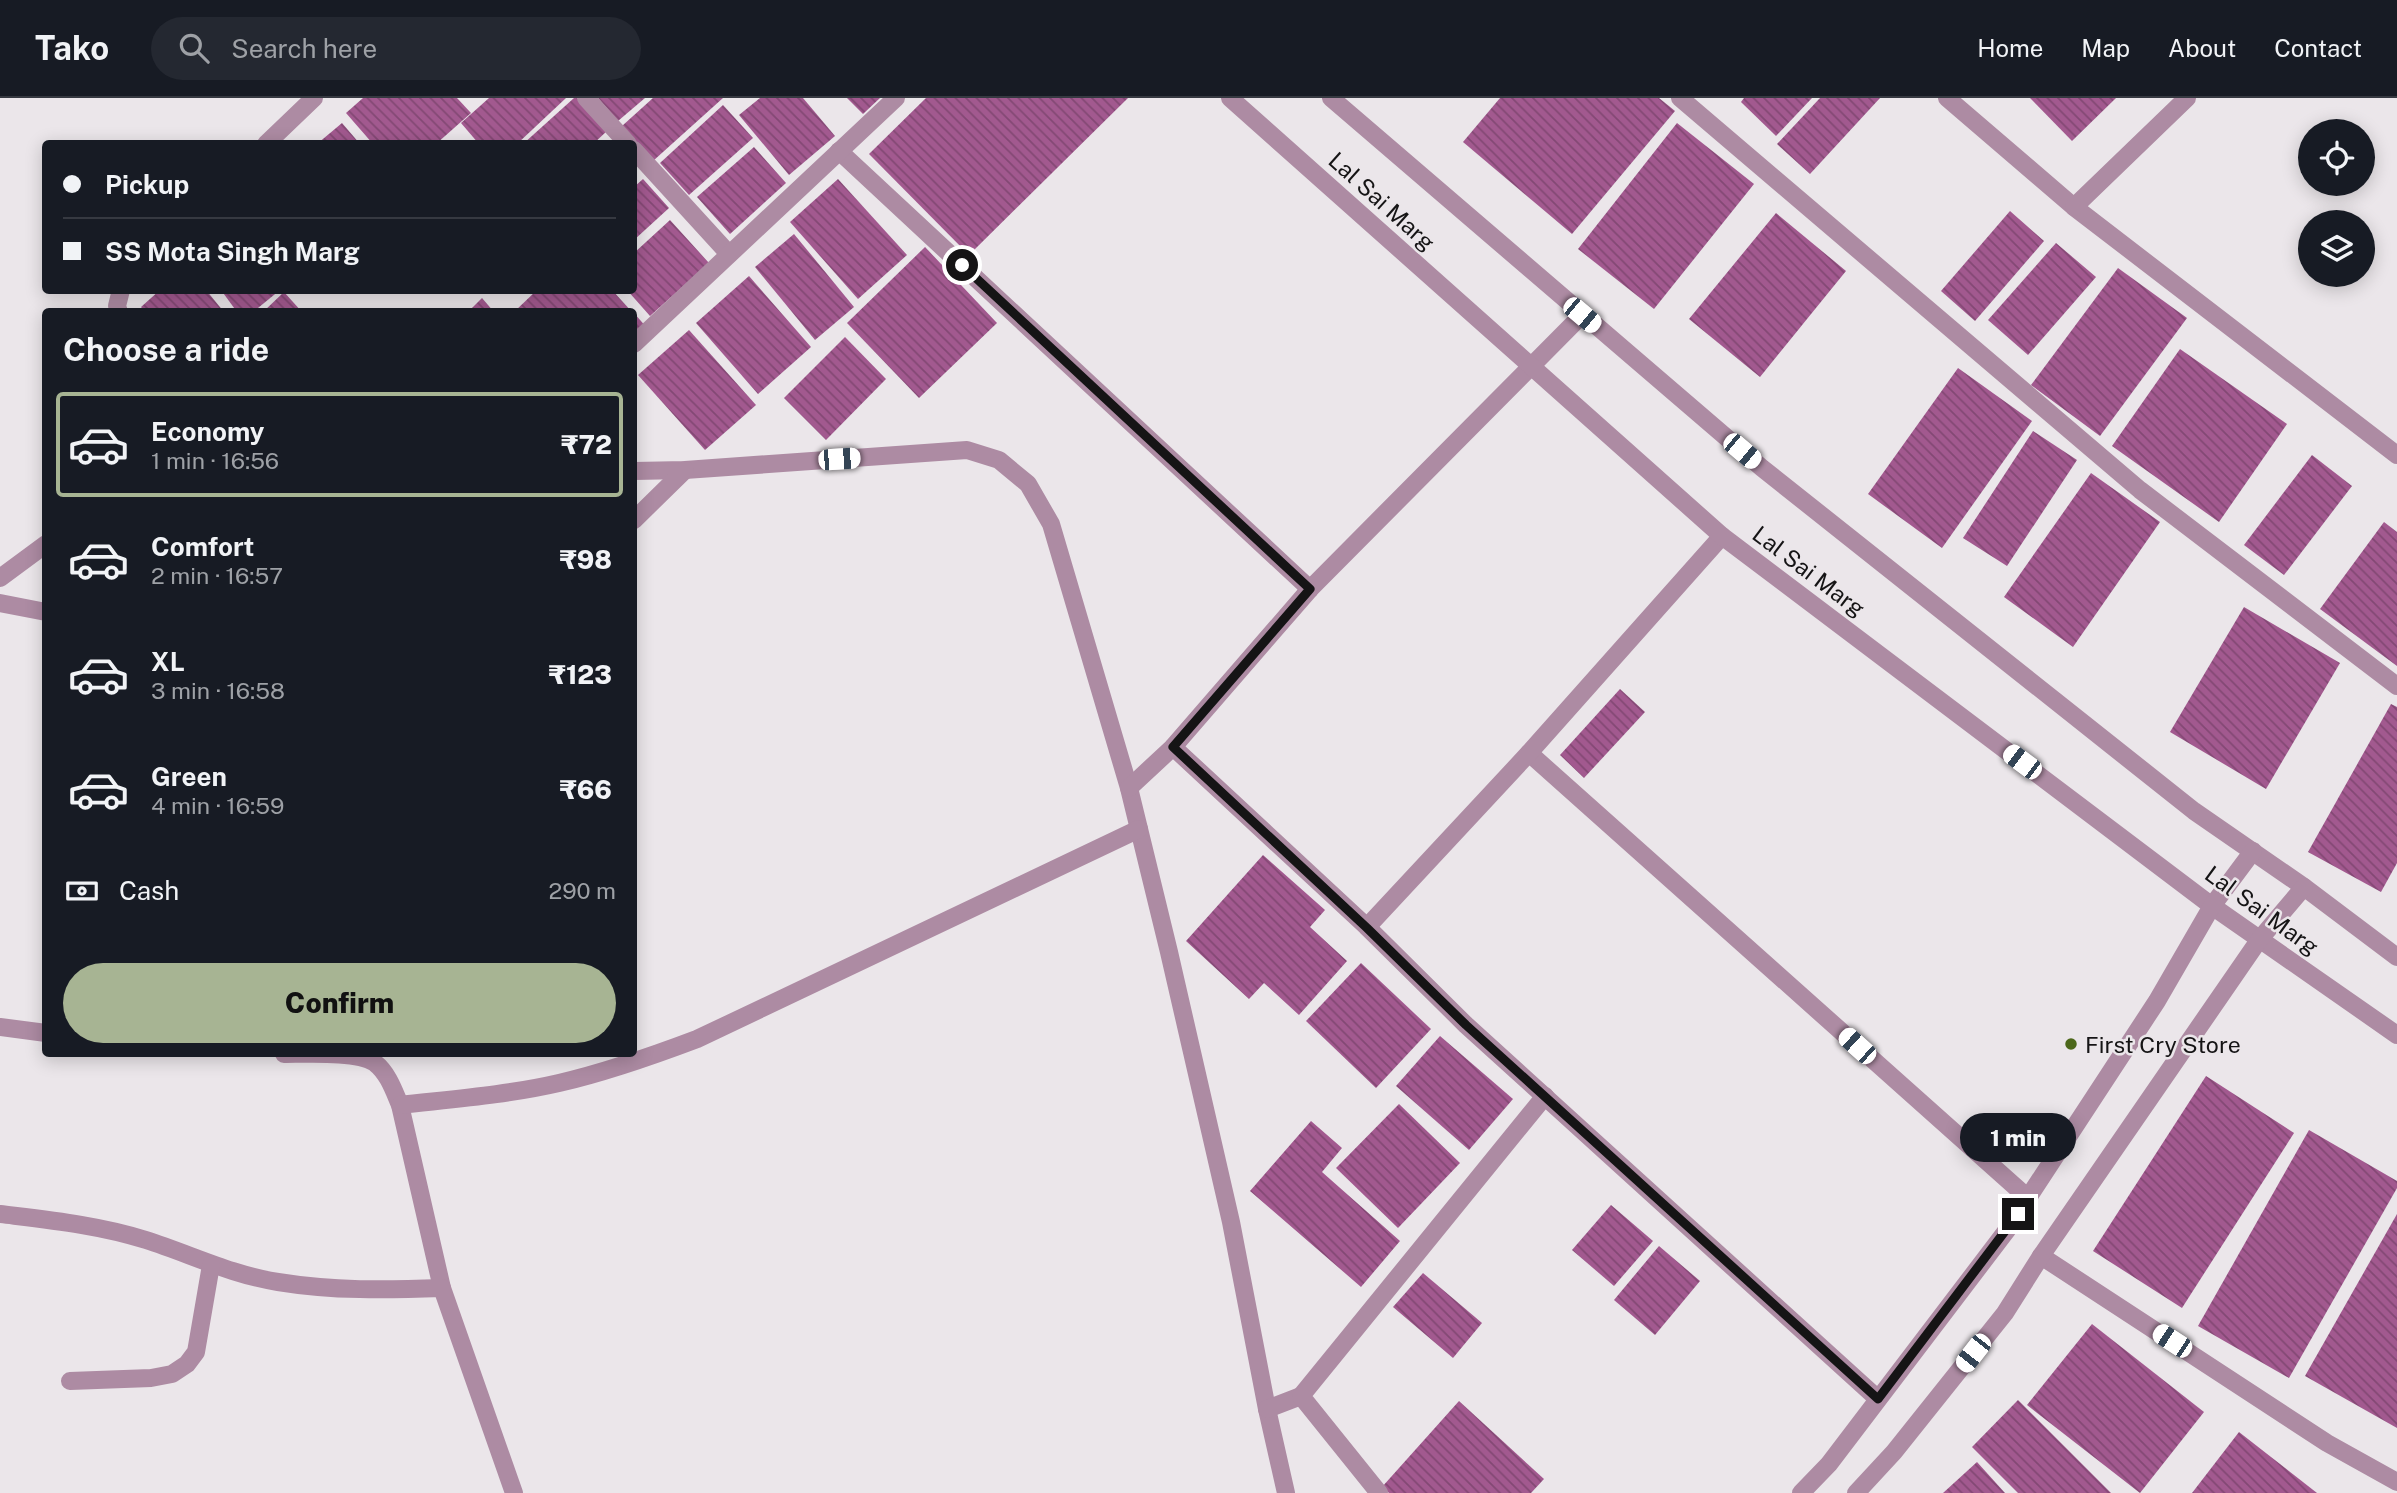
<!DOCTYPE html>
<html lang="en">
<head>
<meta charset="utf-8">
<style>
	:root { --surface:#171b24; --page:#242831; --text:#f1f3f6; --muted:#9ea1a6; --line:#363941; --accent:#a7b493 }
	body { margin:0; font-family:"Public Sans",sans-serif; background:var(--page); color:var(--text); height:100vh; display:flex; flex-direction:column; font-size:26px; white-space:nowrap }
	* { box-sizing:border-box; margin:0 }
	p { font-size:23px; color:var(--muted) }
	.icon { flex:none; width:38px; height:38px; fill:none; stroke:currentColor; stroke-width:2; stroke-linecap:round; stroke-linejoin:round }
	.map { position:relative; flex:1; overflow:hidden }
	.drawer { position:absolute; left:42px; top:210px; width:595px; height:749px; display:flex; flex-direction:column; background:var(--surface); border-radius:7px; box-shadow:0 4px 18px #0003 }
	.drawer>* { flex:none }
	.top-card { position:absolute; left:42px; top:42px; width:595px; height:154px; border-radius:7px; box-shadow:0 4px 18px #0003; display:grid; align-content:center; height:154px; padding:0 21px; background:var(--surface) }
	.controls { position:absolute; left:2298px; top:21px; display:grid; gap:14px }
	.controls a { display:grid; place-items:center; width:77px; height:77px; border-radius:50%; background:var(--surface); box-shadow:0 4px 18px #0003; font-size:35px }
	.end { position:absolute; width:32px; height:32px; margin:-16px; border:9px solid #151415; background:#fff; box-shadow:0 0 0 4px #fff }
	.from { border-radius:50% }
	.bubble { position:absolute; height:49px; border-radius:24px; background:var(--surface); box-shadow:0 4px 18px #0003; font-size:23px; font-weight:800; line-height:49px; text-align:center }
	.car { position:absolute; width:21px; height:42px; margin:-21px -10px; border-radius:9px; box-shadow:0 0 5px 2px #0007; background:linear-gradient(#fff 24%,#345 0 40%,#fff 0 76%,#345 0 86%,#fff 0) }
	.top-card b { display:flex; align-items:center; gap:24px; height:66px; font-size:26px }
	.top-card b+b { border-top:2px solid var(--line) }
	.top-card i { width:18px; height:18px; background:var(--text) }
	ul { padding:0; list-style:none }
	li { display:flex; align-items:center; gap:21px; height:105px; margin:0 14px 10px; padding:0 7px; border:4px solid transparent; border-radius:7px }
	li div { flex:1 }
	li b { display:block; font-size:26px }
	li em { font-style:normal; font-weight:800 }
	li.current { border-color:var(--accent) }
	li>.icon { width:63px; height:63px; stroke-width:1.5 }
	h2 { padding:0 21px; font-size:32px; line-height:84px }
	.pay { display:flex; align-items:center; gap:18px; height:77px; padding:0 21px; font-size:26px }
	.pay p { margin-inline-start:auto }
	.action { display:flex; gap:14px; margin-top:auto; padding:14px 21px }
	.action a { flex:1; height:80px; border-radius:42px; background:var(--accent); color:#111; font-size:28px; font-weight:800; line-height:80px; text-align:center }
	header { display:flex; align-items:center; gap:42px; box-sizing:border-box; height:98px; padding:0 35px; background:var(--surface); border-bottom:2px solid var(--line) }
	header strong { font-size:33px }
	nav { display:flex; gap:38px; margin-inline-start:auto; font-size:24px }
	.search { width:490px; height:63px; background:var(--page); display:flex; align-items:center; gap:18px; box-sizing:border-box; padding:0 24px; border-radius:38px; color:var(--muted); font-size:26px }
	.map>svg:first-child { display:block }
	.building { fill:url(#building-back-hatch) }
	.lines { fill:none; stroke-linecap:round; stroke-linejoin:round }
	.minor { stroke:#ad8ba3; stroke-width:18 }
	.tertiary { stroke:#ad8ba3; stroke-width:18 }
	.route { stroke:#151415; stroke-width:9 }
	.poi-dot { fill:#4c671a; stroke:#ebe6ea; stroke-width:2.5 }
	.labels { text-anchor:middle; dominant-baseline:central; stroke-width:5; stroke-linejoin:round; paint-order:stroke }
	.street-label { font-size:23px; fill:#151415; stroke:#ebe6ea }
	.poi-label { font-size:23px; fill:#151415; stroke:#ebe6ea; text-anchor:start }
</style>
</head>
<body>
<header>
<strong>Tako</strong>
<div class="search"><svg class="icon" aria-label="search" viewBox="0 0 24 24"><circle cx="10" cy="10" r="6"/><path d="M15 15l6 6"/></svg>Search here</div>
<nav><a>Home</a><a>Map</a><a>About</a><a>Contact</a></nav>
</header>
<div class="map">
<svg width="2397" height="1395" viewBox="0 0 2397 1395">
	<defs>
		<pattern id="building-back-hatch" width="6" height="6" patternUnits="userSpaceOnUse" patternTransform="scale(1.75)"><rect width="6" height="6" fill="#a2598f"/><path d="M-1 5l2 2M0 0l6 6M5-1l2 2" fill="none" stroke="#834874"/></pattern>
	</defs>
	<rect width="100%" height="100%" fill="#ebe6ea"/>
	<g class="building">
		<path d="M363,0H457L471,15L436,46H373L346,15Z"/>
		<path d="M489,0H566L517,46H479L461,25Z"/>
		<path d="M574,0H577L607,33L593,46H523Z"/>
		<path d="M598,0H645L618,23Z"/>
		<path d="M653,0H723L653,63L622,28Z"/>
		<path d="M760,0H803L835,38L789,77L739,17Z"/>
		<path d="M847,0H880L863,16Z"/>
		<path d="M926,0H1128L969,157L869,56Z"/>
		<path d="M1500,0H1659L1675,13L1572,136L1463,44Z"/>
		<path d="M1744,0H1812L1776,38L1741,4Z"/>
		<path d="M1820,0H1880L1810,76L1777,46Z"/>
		<path d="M2030,0H2116L2072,43Z"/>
		<path d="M723,7L753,40L689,97L660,65Z"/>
		<path d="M342,25L360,46H317Z"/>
		<path d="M1677,25L1754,86L1654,211L1578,151Z"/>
		<path d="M754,49L786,85L730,136L697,99Z"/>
		<path d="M643,81L669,110L634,142V89Z"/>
		<path d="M838,81L907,157L858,201L790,124Z"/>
		<path d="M2010,113L2044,143L1975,223L1941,193Z"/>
		<path d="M1776,115L1846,173L1760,279L1689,221Z"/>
		<path d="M670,122L709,165L650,218L627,192H634V155Z"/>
		<path d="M794,136L854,209L815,242L755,169Z"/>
		<path d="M2056,145L2096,179L2028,257L1988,222Z"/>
		<path d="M925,149L997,225L919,300L847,225Z"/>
		<path d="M2118,170L2187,220L2100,338L2031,287Z"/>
		<path d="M749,178L811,249L758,296L696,225Z"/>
		<path d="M160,192H206L224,214H145L141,209Z"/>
		<path d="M221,192H280L253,214H237Z"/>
		<path d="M537,192H612L632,214H514Z"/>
		<path d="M284,194L302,214H263Z"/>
		<path d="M482,200L494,214H468Z"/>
		<path d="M634,215L647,230L634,243Z"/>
		<path d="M689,232L756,307L705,352L638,277Z"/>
		<path d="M845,239L886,281L826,342L784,300Z"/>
		<path d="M2180,251L2287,326L2219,424L2112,348Z"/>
		<path d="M1958,270L2032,323L1942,450L1868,396Z"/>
		<path d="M2033,333L2077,362L2007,468L1963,440Z"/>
		<path d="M2312,357L2352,388L2284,477L2244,447Z"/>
		<path d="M2091,375L2160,424L2073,549L2004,499Z"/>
		<path d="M2384,424L2397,434V568L2320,511Z"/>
		<path d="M2244,509L2340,565L2266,691L2170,634Z"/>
		<path d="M1620,591L1645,614L1584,680L1560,657Z"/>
		<path d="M2391,606L2397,609V765L2381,794L2308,754Z"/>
		<path d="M1263,757L1325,812L1310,829L1347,863L1299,917L1264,885L1249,901L1186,843Z"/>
		<path d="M1361,865L1431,931L1376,990L1306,923Z"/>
		<path d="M1440,938L1513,1001L1469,1052L1396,988Z"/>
		<path d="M2206,978L2294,1035L2182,1210L2093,1153Z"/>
		<path d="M1399,1006L1460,1065L1398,1130L1336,1070Z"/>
		<path d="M1311,1023L1342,1050L1322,1074L1400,1143L1361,1189L1250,1093Z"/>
		<path d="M2309,1032L2397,1083V1090L2289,1280L2198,1228Z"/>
		<path d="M1611,1107L1653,1143L1614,1188L1572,1152Z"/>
		<path d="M2397,1116V1330L2305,1278Z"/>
		<path d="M1659,1148L1700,1183L1655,1237L1614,1202Z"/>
		<path d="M1423,1175L1482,1225L1453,1260L1393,1209Z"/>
		<path d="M2092,1226L2204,1314L2140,1395L2027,1307Z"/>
		<path d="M2018,1302L2111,1395H2018L1972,1349Z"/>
		<path d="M1459,1303L1544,1381L1531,1395H1389L1382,1389Z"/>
		<path d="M2239,1334L2317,1395H2192Z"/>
		<path d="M1977,1364L2005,1395H1943Z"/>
	</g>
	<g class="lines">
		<g class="minor">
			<path d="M586,0L628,46"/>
			<path d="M1680,0L2140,392L2397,588"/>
			<path d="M1947,0L2074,109L2397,357"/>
			<path d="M266,46L314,0"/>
			<path d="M634,52L729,156"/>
			<path d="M839,53L1310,491"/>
			<path d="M2074,109L2187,0"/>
			<path d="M119,214L117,208L121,192"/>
			<path d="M634,246L896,0"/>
			<path d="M634,373L685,372L967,352L999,362L1028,386L1051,426L1129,690L1169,854L1231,1124L1267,1311L1286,1395"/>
			<path d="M634,422L685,372"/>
			<path d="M0,480L46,446"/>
			<path d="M0,505L46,514"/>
			<path d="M1173,649L1367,829L1466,927L1878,1301"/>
			<path d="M1529,655L2028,1100"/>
			<path d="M1129,690L1173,649L1310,491L1582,217"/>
			<path d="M1367,829L1529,655L1722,438"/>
			<path d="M0,929L46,935"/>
			<path d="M284,956C306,956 358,953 375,965C388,975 394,993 400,1007L442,1190"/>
			<path d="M400,1007C453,1001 507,997 559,985C607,974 652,958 697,941L1139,731"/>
			<path d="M0,1116C49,1122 99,1127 146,1142C190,1156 232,1177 278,1184C333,1193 387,1192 442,1190L514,1395"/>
			<path d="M2041,1158L2327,1345L2397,1384"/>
			<path d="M70,1283L151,1280L172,1276L187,1266L196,1254L211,1167"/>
			<path d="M1267,1311L1301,1298"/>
			<path d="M1379,1395L1301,1298L1545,998"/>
		</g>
		<g class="tertiary">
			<path d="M1230,0L1722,438L2212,808L2397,937"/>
			<path d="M1331,0L1762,370L2194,713L2304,789L2397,859"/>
			<path d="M1801,1395L1829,1366L2007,1132L2157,903L2212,808L2253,753"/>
			<path d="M1856,1395L1894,1354L2005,1215L2041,1158L2259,842L2304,789"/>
		</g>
	</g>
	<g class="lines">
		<path class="route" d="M962,167L1310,491L1173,649L1367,830L1466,927L1878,1301L2018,1116"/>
	</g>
	<circle class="poi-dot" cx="2071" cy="946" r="7"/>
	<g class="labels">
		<g class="street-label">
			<text transform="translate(1382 103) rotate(42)">Lal Sai Marg</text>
			<text transform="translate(1809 473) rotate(37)">Lal Sai Marg</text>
			<text transform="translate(2262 812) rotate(36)">Lal Sai Marg</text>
		</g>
		<g class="poi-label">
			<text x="2085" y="946">First Cry Store</text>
		</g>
	</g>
</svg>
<div class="controls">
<a><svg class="icon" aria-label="locate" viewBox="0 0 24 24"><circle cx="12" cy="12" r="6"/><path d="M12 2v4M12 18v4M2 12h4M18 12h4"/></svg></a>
<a><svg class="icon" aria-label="layers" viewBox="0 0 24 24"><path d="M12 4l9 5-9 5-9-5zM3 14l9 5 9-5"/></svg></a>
</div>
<i class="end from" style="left:962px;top:167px"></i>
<i class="end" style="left:2018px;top:1116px"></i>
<div class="bubble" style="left:1960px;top:1015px;width:116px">1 min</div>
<i class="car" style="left:1582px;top:217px;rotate:130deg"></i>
<i class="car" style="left:1742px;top:353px;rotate:130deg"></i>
<i class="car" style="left:839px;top:361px;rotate:86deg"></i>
<i class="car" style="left:2022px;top:664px;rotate:307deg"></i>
<i class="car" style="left:1857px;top:948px;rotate:312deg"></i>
<i class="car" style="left:2172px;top:1243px;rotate:303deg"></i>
<i class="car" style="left:1973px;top:1255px;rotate:218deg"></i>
<div class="top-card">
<b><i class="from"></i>Pickup</b>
<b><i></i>SS Mota Singh Marg</b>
</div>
<section class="drawer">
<h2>Choose a ride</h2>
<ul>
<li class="current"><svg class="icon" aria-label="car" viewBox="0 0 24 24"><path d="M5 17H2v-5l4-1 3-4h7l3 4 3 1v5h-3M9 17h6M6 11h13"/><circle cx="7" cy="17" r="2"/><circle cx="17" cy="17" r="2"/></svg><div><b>Economy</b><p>1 min · 16:56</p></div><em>₹72</em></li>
<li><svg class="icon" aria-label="car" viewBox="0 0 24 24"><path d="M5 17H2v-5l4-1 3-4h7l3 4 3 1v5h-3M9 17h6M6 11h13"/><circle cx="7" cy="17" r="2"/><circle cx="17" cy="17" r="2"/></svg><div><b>Comfort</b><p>2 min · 16:57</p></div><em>₹98</em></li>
<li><svg class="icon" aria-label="car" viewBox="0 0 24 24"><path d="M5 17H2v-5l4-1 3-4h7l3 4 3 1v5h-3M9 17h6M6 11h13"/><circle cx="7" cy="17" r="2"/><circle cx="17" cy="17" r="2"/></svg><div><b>XL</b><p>3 min · 16:58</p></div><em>₹123</em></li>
<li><svg class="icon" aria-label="car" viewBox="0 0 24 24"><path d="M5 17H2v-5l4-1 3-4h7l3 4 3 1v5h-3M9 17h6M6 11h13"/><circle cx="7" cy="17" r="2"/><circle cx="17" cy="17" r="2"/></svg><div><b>Green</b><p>4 min · 16:59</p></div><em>₹66</em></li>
</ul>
<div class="pay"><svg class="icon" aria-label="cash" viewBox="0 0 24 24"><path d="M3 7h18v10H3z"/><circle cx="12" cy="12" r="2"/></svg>Cash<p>290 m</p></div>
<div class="action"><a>Confirm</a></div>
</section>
</div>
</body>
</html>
